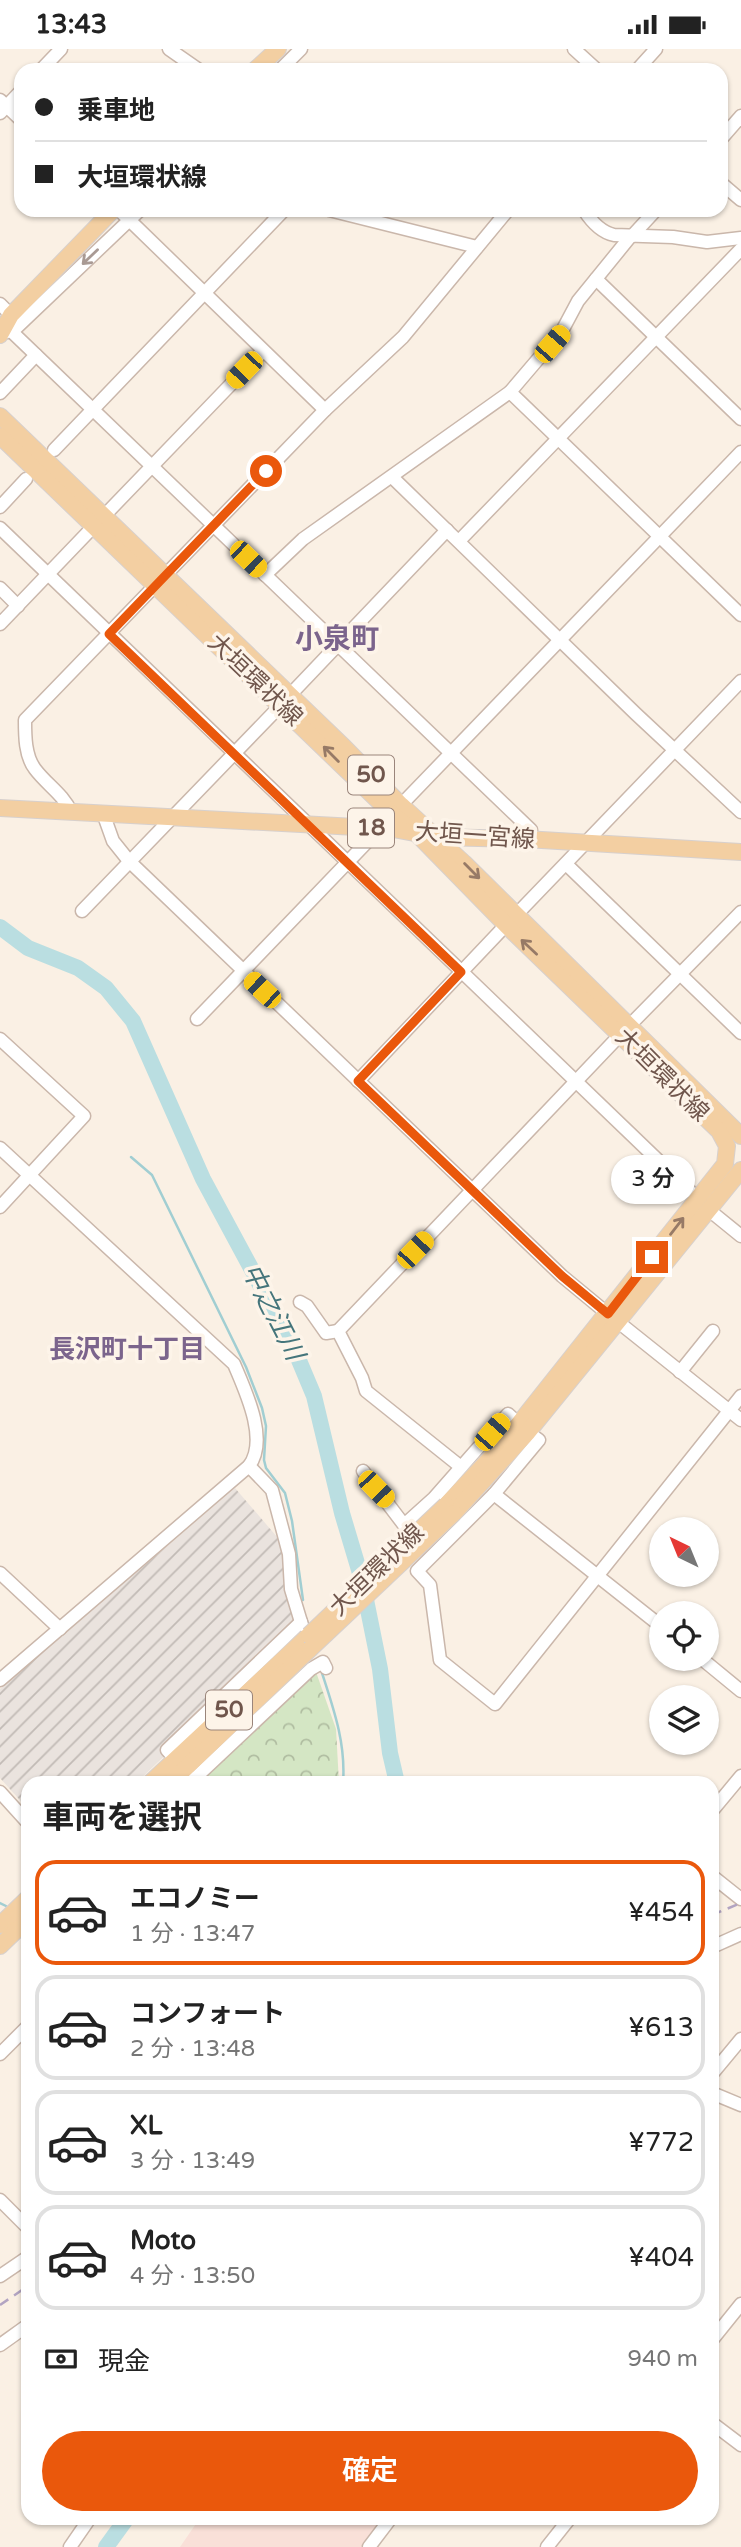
<!DOCTYPE html>
<html lang="ja">
<head>
<meta charset="utf-8">
<style>
	:root { --surface:#fff; --page:#f6f6f6; --text:#222; --muted:#767676; --line:#e0e0e0; --accent:#ea580c }
	body { margin:0; font-family:"Varela Round","Noto Sans JP",sans-serif; background:var(--page); color:var(--text); height:100vh; display:flex; flex-direction:column; font-size:26px; white-space:nowrap }
	* { box-sizing:border-box; margin:0 }
	p { font-size:23px; color:var(--muted) }
	.icon { flex:none; width:38px; height:38px; fill:none; stroke:currentColor; stroke-width:2; stroke-linecap:round; stroke-linejoin:round }
	.map { position:relative; flex:1; overflow:hidden }
	.sheet { position:absolute; left:21px; top:1727px; width:698px; height:749px; display:flex; flex-direction:column; background:var(--surface); border-radius:21px; box-shadow:0 2px 5px #0004 }
	.sheet>* { flex:none }
	.hud { position:absolute; left:14px; top:14px; width:714px; height:154px; border-radius:21px; box-shadow:0 2px 5px #0004; display:grid; align-content:center; height:154px; padding:0 21px; background:var(--surface) }
	.needle { width:46px; rotate:317deg }
	.controls { position:absolute; left:649px; top:1468px; display:grid; gap:14px }
	.controls a { display:grid; place-items:center; width:70px; height:70px; border-radius:50%; background:var(--surface); box-shadow:0 2px 5px #0004; font-size:35px }
	.end { position:absolute; width:32px; height:32px; margin:-16px; border:9px solid #ea580c; background:#fff; box-shadow:0 0 0 4px #fff }
	.from { border-radius:50% }
	.bubble { position:absolute; height:49px; border-radius:24px; background:var(--surface); box-shadow:0 2px 5px #0004; font-size:23px; font-weight:600; line-height:49px; text-align:center }
	.car { position:absolute; width:21px; height:42px; margin:-21px -10px; border-radius:9px; box-shadow:0 0 5px 2px #0007; background:linear-gradient(#f5c518 24%,#345 0 40%,#f5c518 0 76%,#345 0 86%,#f5c518 0) }
	.hud b { display:flex; align-items:center; gap:24px; height:66px; font-size:26px }
	.hud b+b { border-top:2px solid var(--line) }
	.hud i { width:18px; height:18px; background:var(--text) }
	ul { padding:0; list-style:none }
	li { display:flex; align-items:center; gap:21px; height:105px; margin:0 14px 10px; padding:0 7px; border:4px solid var(--line); border-radius:21px }
	li div { flex:1 }
	li b { display:block; font-size:26px }
	li em { font-style:normal; font-weight:600 }
	li.on { border-color:var(--accent) }
	li>.icon { width:63px; height:63px; stroke-width:1.5 }
	h2 { padding:0 21px; font-size:32px; line-height:84px }
	.pay { display:flex; align-items:center; gap:18px; height:77px; padding:0 21px; font-size:26px }
	.pay p { margin-inline-start:auto }
	.primary-button { display:flex; gap:14px; margin-top:auto; padding:14px 21px }
	.primary-button a { flex:1; height:80px; border-radius:42px; background:var(--accent); color:#fff; font-size:28px; font-weight:600; line-height:80px; text-align:center }
	.status { display:flex; justify-content:space-between; align-items:center; height:49px; padding:0 35px; background:var(--surface); direction:ltr }
	.status svg { height:19px; fill:currentColor }
	.map>svg:first-child { display:block }
	.commercial { fill:#f9e0d8 }
	.industrial { fill:url(#industrial-furrows) }
	.forest { fill:url(#forest-crowns) }
	.lines { fill:none; stroke-linecap:round; stroke-linejoin:round }
	.stream { stroke:#a1ced2; stroke-width:2.5 }
	.river { stroke:#badee1; stroke-width:16 }
	.minor-casing { stroke:#cab7ab; stroke-width:15 }
	.major-casing { stroke:#d7d0cd; stroke-width:18 }
	.minor { stroke:#fff; stroke-width:12 }
	.major { stroke:#f3cfa2; stroke-width:16 }
	.rail { stroke:#b2a4c2; stroke-width:2.5; stroke-dasharray:10 7; stroke-linecap:butt }
	.major-bridge-casing { stroke:#d7d0cd; stroke-width:18; stroke-linecap:butt }
	.major-bridge { stroke:#f3cfa2; stroke-width:16 }
	.oneway { stroke:#a99a94 }
	.oneway2 { stroke:#977a66 }
	.route { stroke:#ea580c; stroke-width:9 }
	.labels { text-anchor:middle; dominant-baseline:central; stroke-width:7; stroke-linejoin:round; paint-order:stroke }
	.shield { fill:#fdf4e9; stroke:#9a857b; stroke-width:2 }
	.shield-label { font-size:23px; font-weight:bold; fill:#70564c }
	.street-label { font-size:24px; fill:#70564c; stroke:#fdf4e9 }
	.water-label { font-size:26px; font-style:italic; fill:#45757b; stroke:#fdf4e9 }
	.neighbourhood-label { font-size:26px; font-weight:bold; fill:#7b648c; stroke:#fdf4e9 }
	.quarter-label { font-size:28px; font-weight:bold; fill:#7b648c; stroke:#fdf4e9 }
</style>
</head>
<body>
<div class="status"><b>13:43</b><svg viewBox="0 0 49 12"><path d="M0 12V9h3v3zM5 12V6h3v6zM10 12V3h3v9zM15 12V0h3v12zM26 1h20v11H26zM47 4h2v5h-2z"/></svg></div>
<div class="map">
<svg width="741" height="2498" viewBox="0 0 741 2498">
	<defs>
		<pattern id="industrial-furrows" width="10" height="10" patternUnits="userSpaceOnUse" patternTransform="scale(1.75)"><rect width="10" height="10" fill="#eae3de"/><path d="M-1 1l2-2M0 10L10 0M9 11l2-2" fill="none" stroke="#c2bbb6"/></pattern>
		<pattern id="forest-crowns" width="20" height="18" patternUnits="userSpaceOnUse" patternTransform="scale(1.75)"><rect width="20" height="18" fill="#d4e6c4"/><path d="M2 6a3 3 0 1 1 6 0M12 15a3 3 0 1 1 6 0" fill="none" stroke="#b0bda1"/></pattern>
	</defs>
	<rect width="100%" height="100%" fill="#faf0e4"/>
	<path class="commercial" d="M200,2469H384L361,2498H180Z"/>
	<path class="industrial" d="M235,1439L278,1489L283,1508L284,1534L293,1572L217,1644L219,1647L165,1706L136,1734H28V1760L0,1729V1640Z"/>
	<path class="forest" d="M315,1620L336,1680L339,1734H196Z"/>
	<g class="lines">
		<g class="stream">
			<path d="M131,1108L152,1126L246,1318L262,1359L266,1377L264,1411L266,1419L285,1444L292,1472L303,1551"/>
			<path d="M322,1624C334,1661 346,1695 343,1734"/>
			<path d="M0,1854L6,1857"/>
		</g>
		<g class="river">
			<path d="M0,878L28,899L78,919L106,939L133,972L203,1130L293,1297L314,1347L342,1464L362,1531L380,1620L390,1704L397,1734"/>
			<path d="M106,2498L127,2469"/>
		</g>
		<defs>
			<g id="minor">
				<path d="M169,0L199,21"/>
				<path d="M574,0L597,21"/>
				<path d="M41,21L61,0"/>
				<path d="M280,21L301,0"/>
				<path d="M637,21L656,0"/>
				<path d="M0,51L21,71"/>
				<path d="M0,64L21,42"/>
				<path d="M721,90L741,67"/>
				<path d="M721,134L741,151"/>
				<path d="M119,161L325,361"/>
				<path d="M329,161L477,198"/>
				<path d="M584,161C591,172 600,183 614,186L673,188L707,193L741,189"/>
				<path d="M632,187L656,161"/>
				<path d="M596,230L741,370"/>
				<path d="M0,255L11,266"/>
				<path d="M11,282L531,781V790"/>
				<path d="M7,283L14,281L140,161"/>
				<path d="M510,343L741,566"/>
				<path d="M0,344L36,306"/>
				<path d="M54,401L284,161"/>
				<path d="M392,428L636,665L741,763"/>
				<path d="M0,458L26,430"/>
				<path d="M103,468L263,302"/>
				<path d="M0,479L690,1142"/>
				<path d="M459,492L741,200"/>
				<path d="M265,526L303,490L510,343L562,282L578,252L630,188"/>
				<path d="M0,539L18,557"/>
				<path d="M0,575L94,477"/>
				<path d="M289,647L447,481"/>
				<path d="M401,756L741,403"/>
				<path d="M71,763C63,745 47,736 35,720C25,707 25,687 25,671L325,361L403,288L508,161"/>
				<path d="M103,764L113,792L129,812L562,1227L608,1265"/>
				<path d="M566,815L741,984"/>
				<path d="M82,862L281,656"/>
				<path d="M516,866L741,632"/>
				<path d="M197,970L367,793L369,779"/>
				<path d="M629,977L741,863"/>
				<path d="M0,990L84,1067L0,1158"/>
				<path d="M358,1032L506,876"/>
				<path d="M0,1099L234,1315C245,1341 269,1391 249,1417"/>
				<path d="M709,1161L741,1187"/>
				<path d="M300,1253L307,1257L326,1284L338,1282L362,1329L366,1342L461,1418"/>
				<path d="M617,1272L741,1371"/>
				<path d="M338,1282L621,985"/>
				<path d="M680,1323L713,1282"/>
				<path d="M528,1383L539,1391L494,1445L417,1522L430,1536L440,1611L495,1655L741,1347"/>
				<path d="M363,1422L404,1476L434,1449L508,1365L519,1375"/>
				<path d="M494,1445L662,1578"/>
				<path d="M0,1524L60,1580"/>
				<path d="M702,1610L741,1642"/>
				<path d="M0,1631L249,1417L272,1441L289,1505L291,1540L301,1573"/>
				<path d="M176,1711L167,1701L301,1573L302,1576"/>
				<path d="M183,1721L193,1731L311,1620L323,1613L326,1619"/>
				<path d="M0,1743L28,1774"/>
				<path d="M712,1762L741,1727"/>
				<path d="M712,1827L741,1850"/>
				<path d="M712,1898L741,1885"/>
				<path d="M0,2005L28,1977"/>
				<path d="M712,2025L741,1990"/>
				<path d="M712,2044L741,2056"/>
				<path d="M0,2151L28,2179"/>
				<path d="M0,2227L28,2208"/>
				<path d="M712,2291L741,2255"/>
				<path d="M0,2296L28,2276"/>
				<path d="M712,2374L741,2396"/>
				<path d="M70,2498L90,2469"/>
				<path d="M369,2498L391,2469"/>
				<path d="M547,2498L570,2469"/>
			</g>
			<g id="major">
				<path d="M255,21L278,0"/>
				<path d="M0,286L11,266L113,161"/>
				<path d="M0,367L344,698L401,756L464,814L741,1087"/>
				<path d="M0,387L391,764L416,784L506,876L719,1082L727,1097L725,1115L498,1401L446,1456"/>
				<path d="M0,759L393,780L436,788L525,790L741,803"/>
				<path d="M454,1464L528,1383L741,1121"/>
				<path d="M150,1734L307,1588"/>
				<path d="M170,1734L310,1600"/>
				<path d="M0,1876L28,1849"/>
				<path d="M0,1897L28,1870"/>
			</g>
		</defs>
		<use href="#minor" class="minor-casing"/>
		<use href="#major" class="major-casing"/>
		<use href="#minor" class="minor"/>
		<use href="#major" class="major"/>
		<g class="rail">
			<path d="M712,1866L741,1854"/>
			<path d="M0,2256L28,2237"/>
		</g>
		<defs>
			<g id="major-bridge">
				<path d="M309,1586L446,1456"/>
				<path d="M310,1600L454,1464"/>
			</g>
		</defs>
		<use href="#major-bridge" class="major-bridge-casing"/>
		<use href="#major-bridge" class="major-bridge"/>
	</g>
	<defs><path id="oneway-shaft" d="M-6 0H5M1.5-3L5.5 0L1.5 3" fill="none" stroke-width="1.6" stroke-linecap="round" stroke-linejoin="round" transform="scale(1.75)"/></defs>
	<use class="oneway" href="#oneway-shaft" transform="translate(90 208) rotate(136)"/>
	<g class="oneway2">
		<use href="#oneway-shaft" transform="translate(331 705) rotate(-135)"/>
		<use href="#oneway-shaft" transform="translate(472 822) rotate(45)"/>
		<use href="#oneway-shaft" transform="translate(529 898) rotate(-137)"/>
		<use href="#oneway-shaft" transform="translate(677 1177) rotate(-52)"/>
	</g>
	<g class="lines">
		<path class="route" d="M266,422L109,585L461,923L358,1032L562,1227L608,1265L652,1208"/>
	</g>
	<g class="labels">
		<g class="shield">
			<rect x="348" y="706.5" width="46" height="39" rx="5"/>
			<rect x="348" y="759.5" width="46" height="39" rx="5"/>
			<rect x="206" y="1641.5" width="46" height="39" rx="5"/>
		</g>
		<g class="shield-label">
			<text x="371" y="726">50</text>
			<text x="371" y="779">18</text>
			<text x="229" y="1661">50</text>
		</g>
		<g class="street-label">
			<text transform="translate(255 631) rotate(44)">大垣環状線</text>
			<text transform="translate(475 787) rotate(4)">大垣一宮線</text>
			<text transform="translate(662 1026) rotate(45)">大垣環状線</text>
			<text transform="translate(377 1521) rotate(-44)">大垣環状線</text>
		</g>
		<g class="water-label">
			<text transform="translate(273 1263) rotate(63)">中之江川</text>
		</g>
		<g class="neighbourhood-label">
			<text x="127" y="1300">長沢町十丁目</text>
		</g>
		<g class="quarter-label">
			<text x="337" y="590">小泉町</text>
		</g>
	</g>
</svg>
<div class="controls">
<a><svg class="needle" viewBox="-14 -14 28 28"><path d="M0-13l5 13h-10z" fill="#e53935"/><path d="M0 13l5-13h-10z" fill="#767676"/></svg></a>
<a><svg class="icon" aria-label="locate" viewBox="0 0 24 24"><circle cx="12" cy="12" r="6"/><path d="M12 2v4M12 18v4M2 12h4M18 12h4"/></svg></a>
<a><svg class="icon" aria-label="layers" viewBox="0 0 24 24"><path d="M12 4l9 5-9 5-9-5zM3 14l9 5 9-5"/></svg></a>
</div>
<i class="end from" style="left:266px;top:422px"></i>
<i class="end" style="left:652px;top:1208px"></i>
<div class="bubble" style="left:611px;top:1106px;width:84px">3 分</div>
<i class="car" style="left:552px;top:295px;rotate:41deg"></i>
<i class="car" style="left:244px;top:321px;rotate:224deg"></i>
<i class="car" style="left:248px;top:510px;rotate:134deg"></i>
<i class="car" style="left:262px;top:941px;rotate:313deg"></i>
<i class="car" style="left:415px;top:1201px;rotate:44deg"></i>
<i class="car" style="left:492px;top:1383px;rotate:41deg"></i>
<i class="car" style="left:376px;top:1440px;rotate:136deg"></i>
<div class="hud">
<b><i class="from"></i>乗車地</b>
<b><i></i>大垣環状線</b>
</div>
<section class="sheet">
<h2>車両を選択</h2>
<ul>
<li class="on"><svg class="icon" aria-label="car" viewBox="0 0 24 24"><path d="M5 17H2v-5l4-1 3-4h7l3 4 3 1v5h-3M9 17h6M6 11h13"/><circle cx="7" cy="17" r="2"/><circle cx="17" cy="17" r="2"/></svg><div><b>エコノミー</b><p>1 分 · 13:47</p></div><em>¥454</em></li>
<li><svg class="icon" aria-label="car" viewBox="0 0 24 24"><path d="M5 17H2v-5l4-1 3-4h7l3 4 3 1v5h-3M9 17h6M6 11h13"/><circle cx="7" cy="17" r="2"/><circle cx="17" cy="17" r="2"/></svg><div><b>コンフォート</b><p>2 分 · 13:48</p></div><em>¥613</em></li>
<li><svg class="icon" aria-label="car" viewBox="0 0 24 24"><path d="M5 17H2v-5l4-1 3-4h7l3 4 3 1v5h-3M9 17h6M6 11h13"/><circle cx="7" cy="17" r="2"/><circle cx="17" cy="17" r="2"/></svg><div><b>XL</b><p>3 分 · 13:49</p></div><em>¥772</em></li>
<li><svg class="icon" aria-label="car" viewBox="0 0 24 24"><path d="M5 17H2v-5l4-1 3-4h7l3 4 3 1v5h-3M9 17h6M6 11h13"/><circle cx="7" cy="17" r="2"/><circle cx="17" cy="17" r="2"/></svg><div><b>Moto</b><p>4 分 · 13:50</p></div><em>¥404</em></li>
</ul>
<div class="pay"><svg class="icon" aria-label="cash" viewBox="0 0 24 24"><path d="M3 7h18v10H3z"/><circle cx="12" cy="12" r="2"/></svg>現金<p>940 m</p></div>
<div class="primary-button"><a>確定</a></div>
</section>
</div>
</body>
</html>
